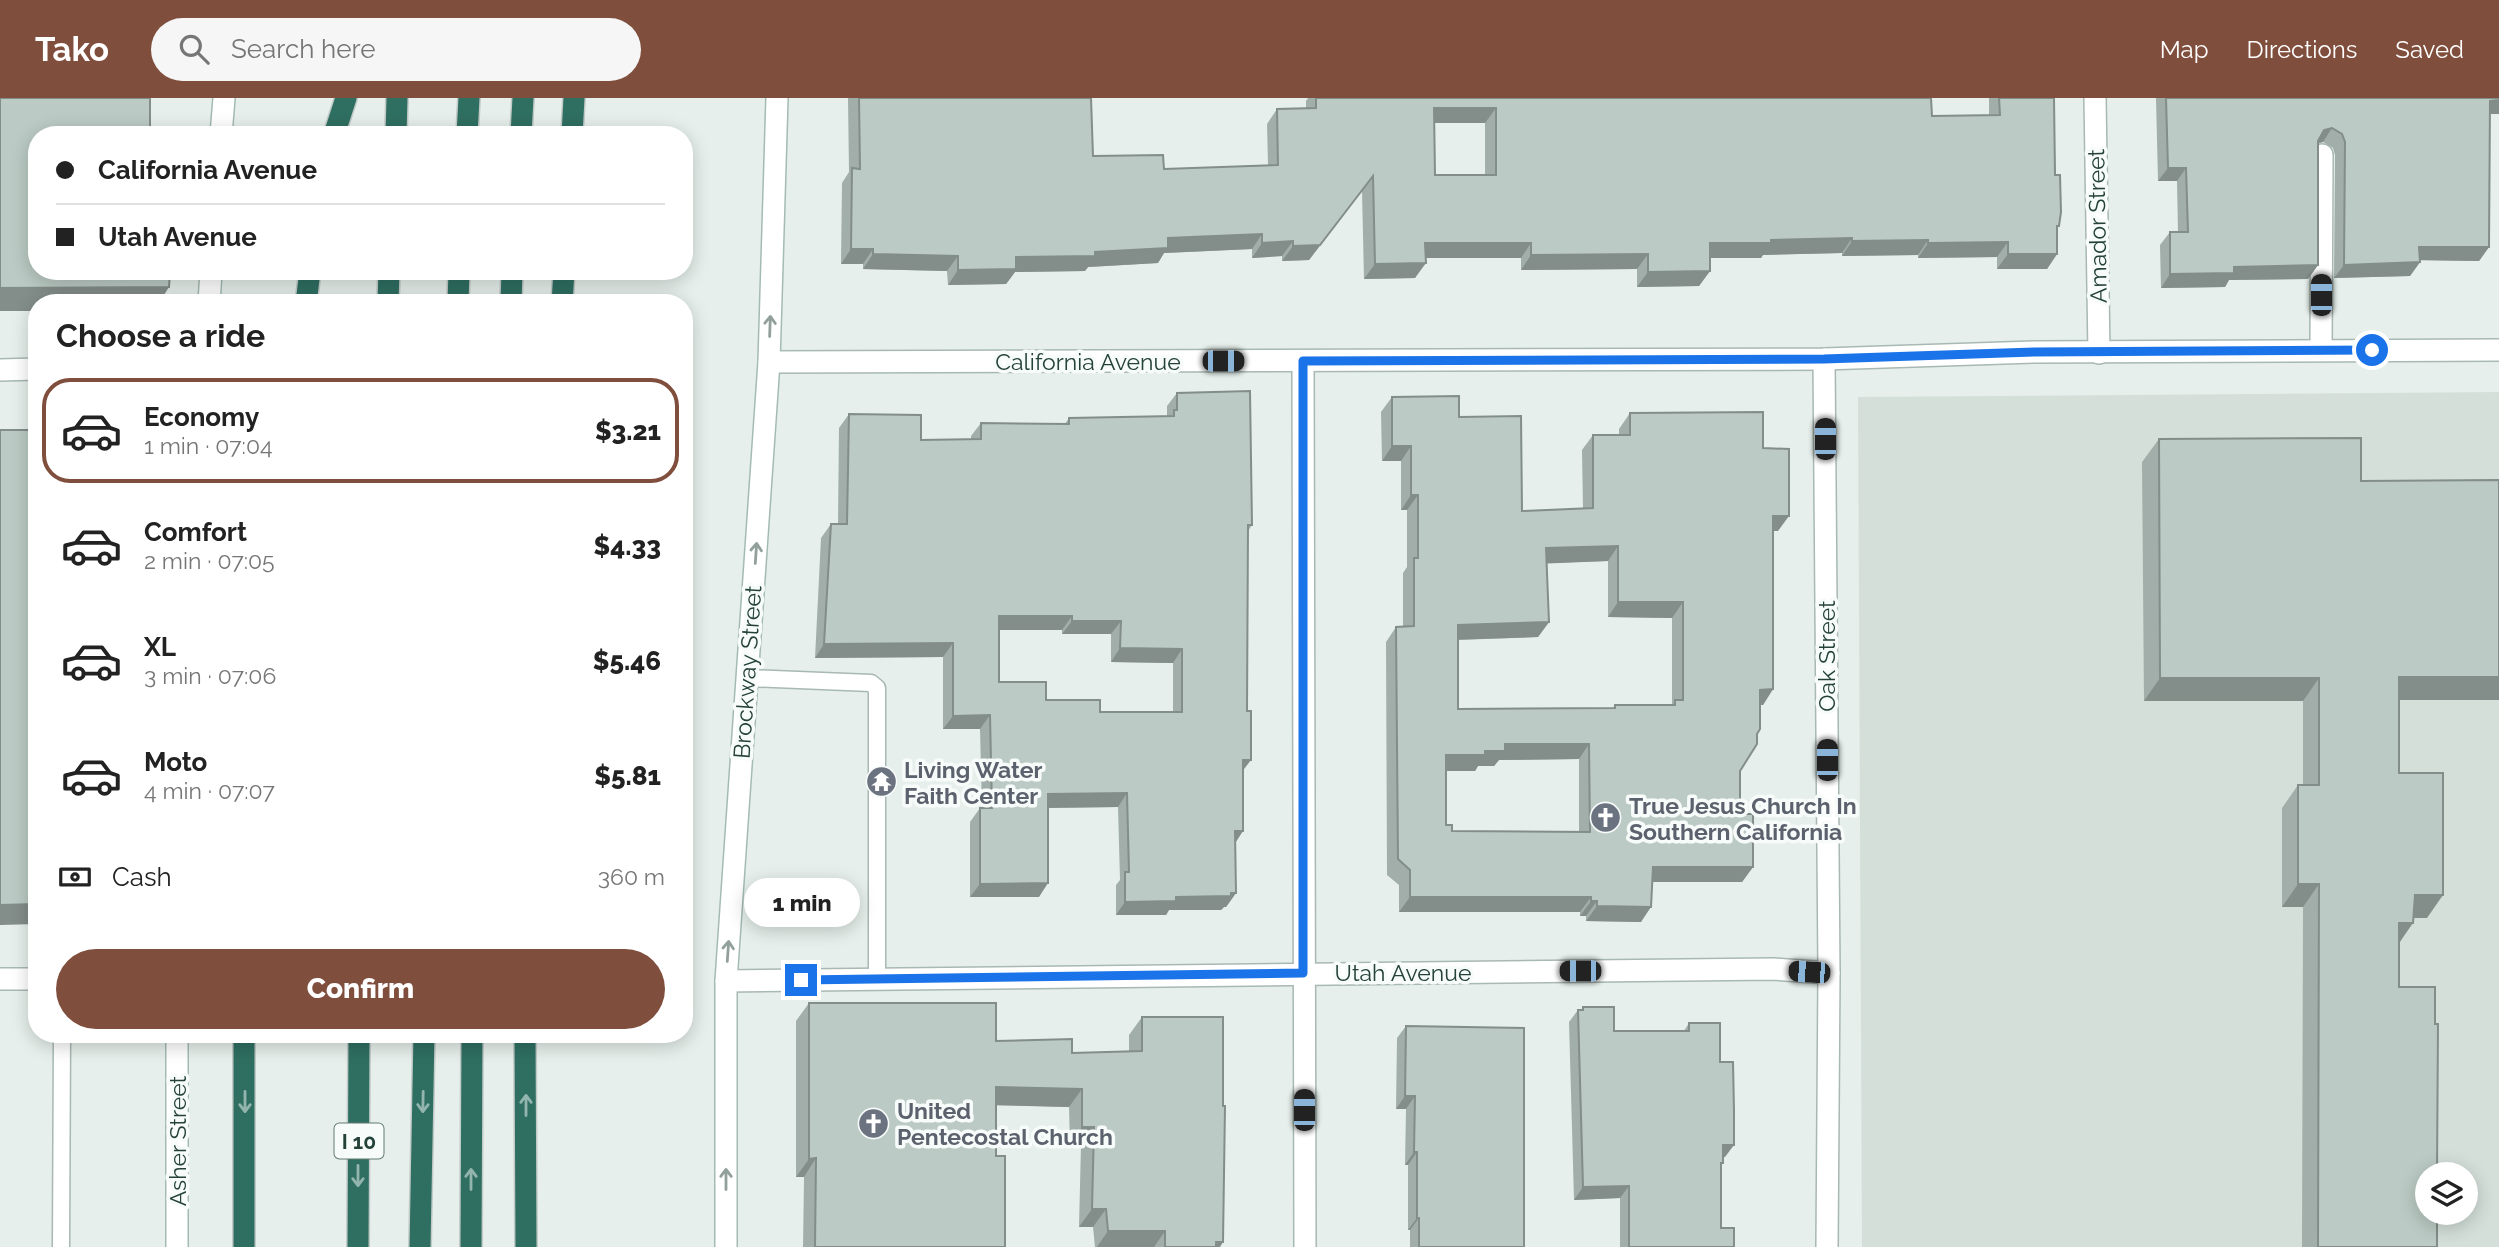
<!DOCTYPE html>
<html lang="en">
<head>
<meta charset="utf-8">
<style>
	:root { --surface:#fff; --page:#f6f6f6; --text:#222; --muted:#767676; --line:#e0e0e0; --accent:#804e3d }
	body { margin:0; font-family:Raleway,sans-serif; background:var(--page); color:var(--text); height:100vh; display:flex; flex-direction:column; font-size:26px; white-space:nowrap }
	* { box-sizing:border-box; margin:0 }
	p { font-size:23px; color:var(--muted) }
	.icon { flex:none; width:38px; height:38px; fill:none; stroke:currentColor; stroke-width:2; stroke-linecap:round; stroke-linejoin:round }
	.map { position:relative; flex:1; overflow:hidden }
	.panel { position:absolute; left:28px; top:196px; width:665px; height:749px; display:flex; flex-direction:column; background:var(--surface); border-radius:28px; box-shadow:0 4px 18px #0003 }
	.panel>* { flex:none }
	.banner { position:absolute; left:28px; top:28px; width:665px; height:154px; border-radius:28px; box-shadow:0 4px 18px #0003; display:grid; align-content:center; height:154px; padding:0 28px; background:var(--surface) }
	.fabs { position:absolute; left:2415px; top:1064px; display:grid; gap:14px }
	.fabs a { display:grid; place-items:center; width:63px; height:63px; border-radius:50%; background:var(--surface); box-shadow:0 4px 18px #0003; font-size:35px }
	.end { position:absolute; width:32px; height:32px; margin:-16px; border:9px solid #1a73e8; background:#fff; box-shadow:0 0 0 4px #fff }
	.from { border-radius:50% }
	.bubble { position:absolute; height:49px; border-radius:24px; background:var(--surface); box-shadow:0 4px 18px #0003; font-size:23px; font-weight:800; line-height:49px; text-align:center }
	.car { position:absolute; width:21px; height:42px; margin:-21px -10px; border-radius:9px; box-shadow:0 0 5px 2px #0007; background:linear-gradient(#222 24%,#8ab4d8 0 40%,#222 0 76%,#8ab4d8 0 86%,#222 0) }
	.banner b { display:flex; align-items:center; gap:24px; height:66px; font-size:26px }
	.banner b+b { border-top:2px solid var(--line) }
	.banner i { width:18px; height:18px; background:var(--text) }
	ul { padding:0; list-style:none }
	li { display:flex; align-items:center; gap:21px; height:105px; margin:0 14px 10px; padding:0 14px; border:4px solid transparent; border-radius:28px }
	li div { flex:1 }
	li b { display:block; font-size:26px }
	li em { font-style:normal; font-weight:800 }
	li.current { border-color:var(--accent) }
	li>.icon { width:63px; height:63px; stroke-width:1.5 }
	h2 { padding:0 28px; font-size:32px; line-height:84px }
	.pay { display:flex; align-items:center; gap:18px; height:77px; padding:0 28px; font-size:26px }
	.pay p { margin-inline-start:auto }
	.action { display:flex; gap:14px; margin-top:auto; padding:14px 28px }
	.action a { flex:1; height:80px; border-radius:42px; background:var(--accent); color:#fff; font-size:28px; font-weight:800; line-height:80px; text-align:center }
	header { display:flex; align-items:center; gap:42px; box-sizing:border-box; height:98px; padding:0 35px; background:var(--accent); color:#fff }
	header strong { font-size:33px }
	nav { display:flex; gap:38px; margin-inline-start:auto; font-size:24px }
	.search { width:490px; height:63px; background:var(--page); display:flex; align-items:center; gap:18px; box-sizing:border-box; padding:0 24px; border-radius:38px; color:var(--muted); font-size:26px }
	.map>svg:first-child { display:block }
	.built { fill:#d4dfda; fill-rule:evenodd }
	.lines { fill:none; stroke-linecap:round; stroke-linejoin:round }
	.lane-casing { stroke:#a8b8b2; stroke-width:19 }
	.street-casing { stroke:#a8b8b2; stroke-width:24 }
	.secondary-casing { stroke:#a4bbb3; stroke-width:24 }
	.highway-casing { stroke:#c2cac8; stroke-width:24 }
	.lane { stroke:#fff; stroke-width:16 }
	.street { stroke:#fff; stroke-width:21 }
	.secondary { stroke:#fff; stroke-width:21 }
	.highway { stroke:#2f6f62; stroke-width:21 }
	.wall { fill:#a1aea9; fill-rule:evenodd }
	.shaded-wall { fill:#838d89 }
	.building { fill:#bbcac4; stroke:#838d89; stroke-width:2; fill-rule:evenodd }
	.oneway { stroke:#92a09c }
	.oneway2 { stroke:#93b5ae }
	.route { stroke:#1a73e8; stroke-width:9 }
	.labels { text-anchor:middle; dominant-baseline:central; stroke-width:7; stroke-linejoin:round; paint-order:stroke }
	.shield { fill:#f7fbf9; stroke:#637a73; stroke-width:2 }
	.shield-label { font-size:21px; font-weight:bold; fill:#24423a }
	.street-label { font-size:23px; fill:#24423a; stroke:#f7fbf9 }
	.worship-label { font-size:23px; font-weight:bold; fill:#5b616d; stroke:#f7fbf9; text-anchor:start }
</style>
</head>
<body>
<header>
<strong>Tako</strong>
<div class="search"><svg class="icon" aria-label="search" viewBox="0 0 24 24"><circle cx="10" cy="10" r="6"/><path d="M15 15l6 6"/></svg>Search here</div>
<nav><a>Map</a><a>Directions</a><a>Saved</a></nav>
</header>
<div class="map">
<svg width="2499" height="1149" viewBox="0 0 2499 1149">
	<rect width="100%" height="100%" fill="#e6efeb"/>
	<path class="built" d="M2499,294V1149H1862L1858,299ZM2427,1076H2466V1115H2427Z"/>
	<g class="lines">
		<defs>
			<g id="lane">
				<path d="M747,580L871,585L877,590V880"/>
				<path d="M61,1149L62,936"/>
			</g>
			<g id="street">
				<path d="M2095,0L2099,255"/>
				<path d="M2321,252L2322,57"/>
				<path d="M1824,261L1829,875L1827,1149"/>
				<path d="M1303,263L1305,1149"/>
				<path d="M769,264L1824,261L2034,254L2499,252"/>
				<path d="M0,272L37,271"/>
				<path d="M0,881H37"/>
				<path d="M726,883L1773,871L1829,875"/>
			</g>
			<g id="secondary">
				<path d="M221,37L224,0"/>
				<path d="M209,205L211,173"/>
				<path d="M177,936V1149"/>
				<path d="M726,1149V883L769,264L777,0"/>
			</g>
			<g id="highway">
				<path d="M334,37L346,0"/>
				<path d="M396,37L397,0"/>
				<path d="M467,37L469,0"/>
				<path d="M521,37L523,0"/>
				<path d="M572,37L574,0"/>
				<path d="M306,205L310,173"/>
				<path d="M388,205L389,173"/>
				<path d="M458,205L459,173"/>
				<path d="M511,205L512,173"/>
				<path d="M562,205L564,173"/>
				<path d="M525,936L526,1149"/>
				<path d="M244,1149V936"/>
				<path d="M358,1149L359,936"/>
				<path d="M420,1149L424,936"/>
				<path d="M471,1149L472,936"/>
			</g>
		</defs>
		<use href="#lane" class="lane-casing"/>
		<use href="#street" class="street-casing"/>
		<use href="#secondary" class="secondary-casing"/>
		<use href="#highway" class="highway-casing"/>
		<use href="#lane" class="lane"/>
		<use href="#street" class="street"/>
		<use href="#secondary" class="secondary"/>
		<use href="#highway" class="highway"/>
	</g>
	<g class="wall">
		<path d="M848,0H1100H1091L1093,58L1164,71L1268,67L1267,26L1277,11L1306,10V3L1308,0H1931L1932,18L1989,17V0H2054L2057,156L2047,171H1997V159L1918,160V157L1842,158V155L1763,157L1761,160H1710V173L1699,188L1637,189V171L1521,172V160H1426L1415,180L1364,181L1362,93L1309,162L1282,163V158L1252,160V151L1164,155L1158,165L1088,169L1085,173L1015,174L1006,186L948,187L947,173L863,171V166H841L842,85L849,74ZM1435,25H1485V77H1435Z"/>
		<path d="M2156,0H2499L2490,16L2489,149L2479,163L2419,162L2420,164L2410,178L2334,180L2335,57L2333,50L2323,44L2318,45V167L2308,181L2229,182L2225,189L2161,190L2160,147L2170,134H2178L2177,83H2158Z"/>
		<path d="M1177,295L1252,427L1248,433L1243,672L1235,745L1236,795L1226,809H1224L1221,812H1169L1166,817H1116V787L1120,782L1118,709L1048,710L1039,799H970V724L980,710H982L980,631H943V559L815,560L821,440L831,426H838L839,330L849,316L921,342L971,341V338L981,325L1065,326L1069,320L1167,318V308ZM999,532H1062V536H1111V564L1173,565V614H1100L1046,602L999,584Z"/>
		<path d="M1392,299L1459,319L1522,413L1583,411L1582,352L1593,337H1619V331L1630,315L1763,350L1778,433H1773V591L1763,607H1760L1757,636L1740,673V716L1753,769L1742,784H1652L1641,824L1586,823V818H1580V814H1399V787L1387,777L1386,544L1396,529H1403V475L1407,469V412H1401V363H1382L1381,314ZM1608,463V519L1672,520V607H1615L1613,610L1458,611V542L1538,539L1549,524L1547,465ZM1579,661V734L1452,733L1446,727V673H1475L1478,668H1494L1499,662Z"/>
		<path d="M2159,341L2361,383L2499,382V602H2399V675L2427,820H2413L2399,846V889L2437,1149H2302L2303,809H2282V710L2298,687H2303V603H2144L2142,364Z"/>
		<path d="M809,905L996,943L1072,955L1129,954V937L1142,919L1220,1149H1095L1093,1129H1079L1081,1047H1070L1069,1009L996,1007V1058L1005,1149H803L804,1079H796V923Z"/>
		<path d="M1583,909L1614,933H1684L1689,925L1720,964L1725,1059H1723V1065L1721,1068V1130L1734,1149H1620V1100L1574,1102L1569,924L1578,912H1581Z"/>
		<path d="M1406,928L1524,1149H1410V1132H1408V1067H1405L1406,1011H1396L1397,940Z"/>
	</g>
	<g class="shaded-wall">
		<path d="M2499,2V16H2481L2490,3Z"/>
		<path d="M1434,10H1496L1485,25H1424Z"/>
		<path d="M2332,30L2323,44L2315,46L2324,32Z"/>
		<path d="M2168,70H2186L2177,83H2158Z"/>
		<path d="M1373,78L1309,162L1282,163L1293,148Z"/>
		<path d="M1262,136L1252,151L1164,155L1158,165L1088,169L1085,173L1015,174L1006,186L948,187L958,172L1016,159L1095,154L1168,140Z"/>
		<path d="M1852,140L1842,155L1763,157L1761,160H1699L1710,145L1771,142Z"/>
		<path d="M1928,142L1918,157L1842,158L1852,143Z"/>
		<path d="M1293,143L1282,158L1252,160L1262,145Z"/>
		<path d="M2008,144L1997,159L1918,160L1928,145Z"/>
		<path d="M1425,145H1531L1521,160H1415Z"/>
		<path d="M2419,149H2489L2479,163L2409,162Z"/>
		<path d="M851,151H873L863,166H841Z"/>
		<path d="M873,156L958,158L947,173L863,171Z"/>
		<path d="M1648,156L1637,171L1521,172L1531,157Z"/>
		<path d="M2008,156H2057L2047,171H1997Z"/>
		<path d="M2420,164L2410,178L2334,180L2344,167Z"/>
		<path d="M1426,165L1415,180L1364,181L1375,166Z"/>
		<path d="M2318,167L2308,181L2229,182L2225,189L2161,190L2170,176L2234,169Z"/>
		<path d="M1710,173L1699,188L1637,189L1648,174Z"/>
		<path d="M169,189L159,205H37V213H0V190Z"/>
		<path d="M1392,348H1411L1401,363H1382Z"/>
		<path d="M1411,397H1418L1407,412H1401Z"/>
		<path d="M1773,418H1789L1778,433H1763Z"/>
		<path d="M1618,448L1608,463L1535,466L1546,450Z"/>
		<path d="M1618,504H1683L1672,520L1608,519Z"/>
		<path d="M999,518H1072L1062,532H989Z"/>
		<path d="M1072,523H1121L1111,536H1062Z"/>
		<path d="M1549,524L1538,539L1447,542L1458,527Z"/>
		<path d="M953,545L943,559L815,560L824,546Z"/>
		<path d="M1120,550L1182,551L1173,565L1111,564Z"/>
		<path d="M2399,579H2499V602H2382Z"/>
		<path d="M2160,580H2319L2303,603H2144Z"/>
		<path d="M1773,591L1763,607H1749L1760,592Z"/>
		<path d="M990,617L980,631H943L953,618Z"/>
		<path d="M1505,646H1589L1579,661L1499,662L1494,668H1478L1475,673H1436L1446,657L1485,653Z"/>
		<path d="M1243,662H1251L1241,675Z"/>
		<path d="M1127,695L1118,709L1038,710L1048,696Z"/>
		<path d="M1235,733H1243L1234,747Z"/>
		<path d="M1653,769H1753L1742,784H1642Z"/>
		<path d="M1048,785L1039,799H970L980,786Z"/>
		<path d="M2298,786H2319L2303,809H2282Z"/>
		<path d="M1236,795L1226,809H1224L1221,812H1169L1166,817H1116L1125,804L1176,799Z"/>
		<path d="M2415,797H2443L2427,820H2399Z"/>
		<path d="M1410,799H1591L1580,814H1399Z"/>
		<path d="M1591,803H1597L1586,818H1580Z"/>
		<path d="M37,806V826L0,827V807Z"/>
		<path d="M1597,808L1651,809L1641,824L1586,823Z"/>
		<path d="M2399,825H2413L2397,848Z"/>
		<path d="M996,989L1082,991L1069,1009L983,1007Z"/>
		<path d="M1405,998H1415L1406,1011H1396Z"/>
		<path d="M1082,1029H1094L1081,1047H1070Z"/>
		<path d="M1723,1047H1734L1725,1059L1715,1060Z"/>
		<path d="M1414,1054H1417L1408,1067H1405Z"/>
		<path d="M816,1060L804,1079H796L809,1061Z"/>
		<path d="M1629,1088L1620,1100L1574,1102L1583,1089Z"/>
		<path d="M1092,1111H1106L1093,1129H1079Z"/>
		<path d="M1417,1120H1419L1410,1132H1408Z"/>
		<path d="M1108,1133H1165L1154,1149H1097Z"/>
		<path d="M1216,1144H1223L1220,1149H1213Z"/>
	</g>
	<g class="building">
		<path d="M0,0H150V31H171V37H37V173H170L169,189L0,190Z"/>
		<path d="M859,0H1091L1093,58L1163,57L1164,71L1278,67L1277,11L1316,10V0H1931L1932,18L2000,17L1999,0H2054L2055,77H2060L2061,114L2059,128H2057V156H2008V144L1928,145V142L1852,143V140L1771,142V145H1710V173L1648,174V156L1531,157V145H1425L1426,165L1375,166L1373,78L1320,147L1293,148V143L1262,145V136L1168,140V150L1095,154V158L1016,159V171L958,172V158L873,156V151H851L852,70L860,71ZM1434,10H1496V77H1435Z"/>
		<path d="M2166,0H2499V2L2490,3L2489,149H2419L2420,164L2344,167L2345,44L2342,36L2332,30L2324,32L2318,43V167L2234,169V175L2170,176V134H2188L2186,70H2168Z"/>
		<path d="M1250,293L1252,427H1248L1247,613H1251V662H1243V733H1235L1236,795H1231V798L1176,799V803L1125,804V774H1129L1127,695L1048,696V785L980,786V710H992L990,617L953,618V545L824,546L831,426H847L849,316L921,317V342L981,341V325L1069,326V320L1174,318V312H1177V295ZM999,518H1072V523H1121L1120,550L1182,551V614H1100V602H1046V584H999Z"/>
		<path d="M1459,298V319L1521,318L1522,413L1593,410V337H1630V315L1763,314V350L1789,351V418H1773V591L1760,592V631L1757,636V646L1740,673V716H1753V769H1653L1651,809L1597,808V803H1591V799H1410V772L1398,761L1396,529L1414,528V460H1418V397H1411V348H1392V299ZM1618,448V504H1683V602H1675V607H1615V610L1458,611V527L1549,524L1546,450ZM1505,646H1589L1590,734L1452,733V727H1446V657H1485V653H1505Z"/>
		<path d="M0,332H37V806L0,807Z"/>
		<path d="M2361,340V383L2499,382V579H2399V675H2443V797H2415L2413,825H2399V889H2435V926H2438L2437,1076H2427V1115H2437V1149H2318L2319,786H2298V687H2319V580H2160L2159,341Z"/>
		<path d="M809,905H996V943L1072,941V955L1142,953V919H1223V1008H1225L1223,1144H1216V1149H1165V1133H1108L1106,1111H1092L1094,1029H1082V991L996,989V1058H1005V1149H815L816,1060L809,1061Z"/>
		<path d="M1583,909H1614V933H1689V925H1720V964H1733L1734,1013V1047H1723V1065H1721V1130H1734V1149H1629V1088L1583,1089L1578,912H1583Z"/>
		<path d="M1406,928L1524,930V1149H1419V1120H1417V1054H1414L1415,998H1405Z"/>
	</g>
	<defs><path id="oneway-shaft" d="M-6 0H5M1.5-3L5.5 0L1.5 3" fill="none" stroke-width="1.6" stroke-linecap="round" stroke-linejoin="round" transform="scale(1.75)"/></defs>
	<g class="oneway">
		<use href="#oneway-shaft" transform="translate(770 228) rotate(-88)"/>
		<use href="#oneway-shaft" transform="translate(756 455) rotate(-86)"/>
		<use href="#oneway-shaft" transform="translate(728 853) rotate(-86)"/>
		<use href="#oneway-shaft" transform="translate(726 1081) rotate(-90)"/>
	</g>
	<g class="oneway2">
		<use href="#oneway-shaft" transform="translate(245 1004) rotate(90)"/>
		<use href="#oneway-shaft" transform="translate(423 1004) rotate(91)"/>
		<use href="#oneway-shaft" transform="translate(526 1007) rotate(-90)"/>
		<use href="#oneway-shaft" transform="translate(358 1078) rotate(90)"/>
		<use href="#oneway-shaft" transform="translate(471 1081) rotate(-90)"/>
	</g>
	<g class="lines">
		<path class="route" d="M801,882L1303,875V263L1824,261L2034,254L2372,252"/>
	</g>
	<defs>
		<symbol id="temple-disc" viewBox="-11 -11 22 22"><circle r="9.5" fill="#6b7280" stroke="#f7fbf9"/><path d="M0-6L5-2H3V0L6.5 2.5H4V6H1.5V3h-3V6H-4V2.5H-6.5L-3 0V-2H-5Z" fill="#fff"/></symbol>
		<symbol id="church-disc" viewBox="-11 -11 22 22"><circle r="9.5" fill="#6b7280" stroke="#f7fbf9"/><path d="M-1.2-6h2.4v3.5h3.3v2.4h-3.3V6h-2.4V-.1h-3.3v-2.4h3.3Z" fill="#fff"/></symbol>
	</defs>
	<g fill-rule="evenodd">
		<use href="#temple-disc" x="864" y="666" width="35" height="35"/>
		<use href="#church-disc" x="1588" y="702" width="35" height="35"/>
		<use href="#church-disc" x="856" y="1008" width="35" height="35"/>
	</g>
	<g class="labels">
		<rect class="shield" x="334.5" y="1025.5" width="49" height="35" rx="5"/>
		<g class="shield-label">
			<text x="359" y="1043">I 10</text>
		</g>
		<g class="street-label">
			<text transform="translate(2097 128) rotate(-91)">Amador Street</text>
			<text x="1088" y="263">California Avenue</text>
			<text transform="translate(1826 558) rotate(-90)">Oak Street</text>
			<text transform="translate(747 574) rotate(-86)">Brockway Street</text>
			<text x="1403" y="874">Utah Avenue</text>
			<text transform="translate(177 1043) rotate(-90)">Asher Street</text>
		</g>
		<g class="worship-label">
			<text x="904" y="671">Living Water<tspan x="904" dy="26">Faith Center</tspan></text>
			<text x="1629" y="707">True Jesus Church In<tspan x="1629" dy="26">Southern California</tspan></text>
			<text x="897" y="1012">United<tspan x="897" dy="26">Pentecostal Church</tspan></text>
		</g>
	</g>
</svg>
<div class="fabs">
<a><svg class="icon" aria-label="layers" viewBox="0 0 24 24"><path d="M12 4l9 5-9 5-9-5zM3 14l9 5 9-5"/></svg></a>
</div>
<i class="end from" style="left:2372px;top:252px"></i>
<i class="end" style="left:801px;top:882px"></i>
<div class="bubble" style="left:744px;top:780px;width:116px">1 min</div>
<i class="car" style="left:2321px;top:197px;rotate:0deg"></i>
<i class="car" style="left:1223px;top:263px;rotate:90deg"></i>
<i class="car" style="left:1825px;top:341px;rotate:0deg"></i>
<i class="car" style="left:1827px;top:662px;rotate:0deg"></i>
<i class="car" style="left:1580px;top:873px;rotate:270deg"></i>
<i class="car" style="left:1809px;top:874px;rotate:274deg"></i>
<i class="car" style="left:1304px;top:1012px;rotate:0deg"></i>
<div class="banner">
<b><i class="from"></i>California Avenue</b>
<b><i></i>Utah Avenue</b>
</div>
<section class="panel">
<h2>Choose a ride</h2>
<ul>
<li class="current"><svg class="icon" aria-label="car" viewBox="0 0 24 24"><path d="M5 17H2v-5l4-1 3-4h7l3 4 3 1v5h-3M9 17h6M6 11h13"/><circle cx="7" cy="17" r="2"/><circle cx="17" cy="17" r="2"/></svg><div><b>Economy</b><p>1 min · 07:04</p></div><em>$3.21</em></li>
<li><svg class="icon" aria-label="car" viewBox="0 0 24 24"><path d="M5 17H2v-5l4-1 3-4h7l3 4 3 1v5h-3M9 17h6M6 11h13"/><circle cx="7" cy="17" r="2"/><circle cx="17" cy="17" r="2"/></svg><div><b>Comfort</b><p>2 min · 07:05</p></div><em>$4.33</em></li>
<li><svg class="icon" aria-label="car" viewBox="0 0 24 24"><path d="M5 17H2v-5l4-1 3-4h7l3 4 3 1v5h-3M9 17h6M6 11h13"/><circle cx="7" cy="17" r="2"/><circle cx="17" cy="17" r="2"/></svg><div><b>XL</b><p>3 min · 07:06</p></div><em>$5.46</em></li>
<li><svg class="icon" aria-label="car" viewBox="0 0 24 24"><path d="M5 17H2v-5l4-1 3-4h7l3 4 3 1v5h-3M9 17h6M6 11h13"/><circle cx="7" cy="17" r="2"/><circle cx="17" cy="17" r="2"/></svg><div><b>Moto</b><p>4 min · 07:07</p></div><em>$5.81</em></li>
</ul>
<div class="pay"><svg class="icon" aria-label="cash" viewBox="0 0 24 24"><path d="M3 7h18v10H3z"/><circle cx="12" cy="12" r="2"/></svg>Cash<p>360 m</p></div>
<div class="action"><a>Confirm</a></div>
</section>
</div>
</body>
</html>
